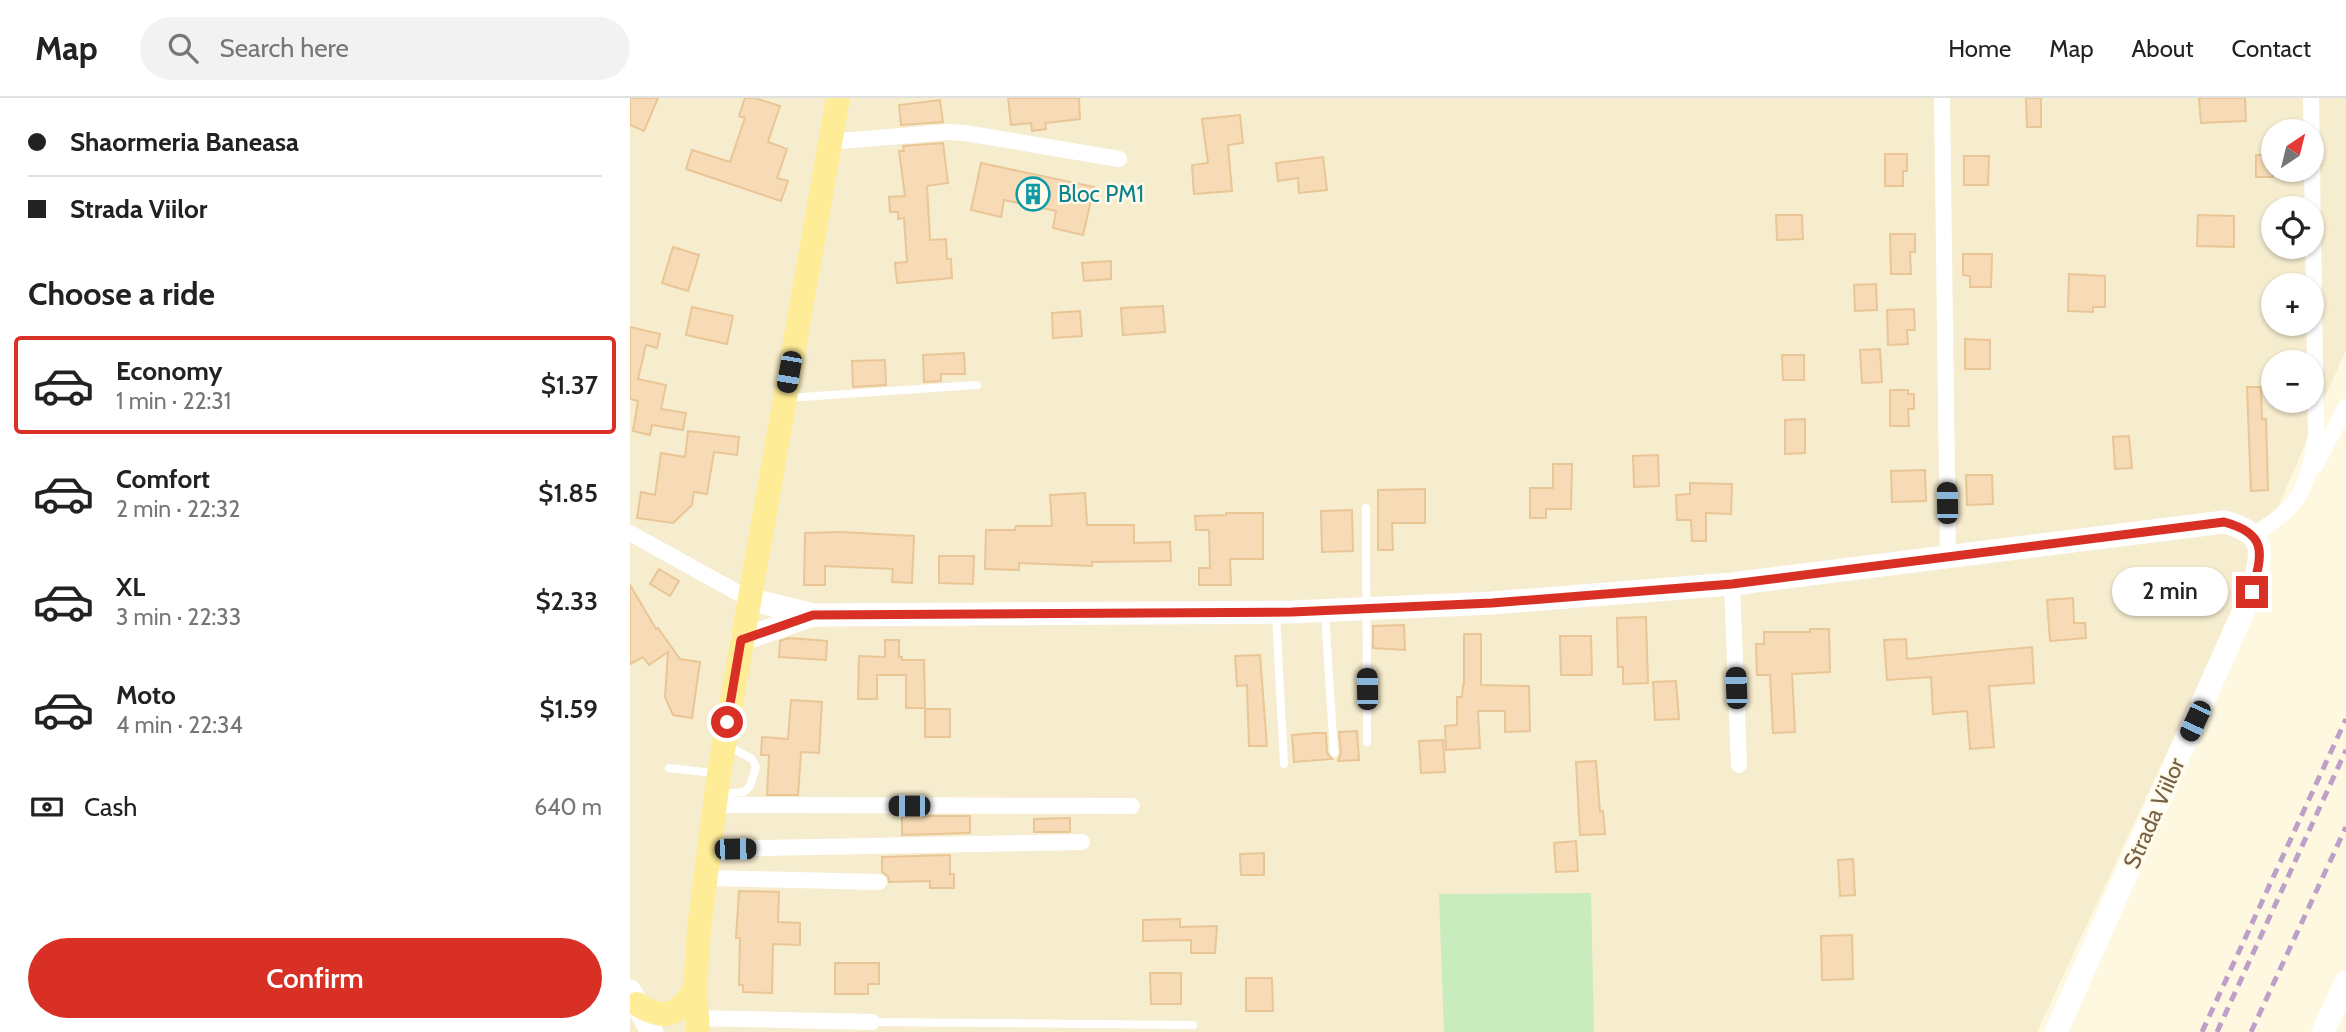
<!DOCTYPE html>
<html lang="en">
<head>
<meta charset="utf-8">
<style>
	:root { --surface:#fff; --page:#f2f2f2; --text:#222; --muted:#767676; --line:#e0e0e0; --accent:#d93025 }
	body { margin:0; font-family:Cabin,sans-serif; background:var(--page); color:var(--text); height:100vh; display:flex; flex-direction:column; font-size:26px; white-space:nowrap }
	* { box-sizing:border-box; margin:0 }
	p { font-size:23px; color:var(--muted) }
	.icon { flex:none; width:38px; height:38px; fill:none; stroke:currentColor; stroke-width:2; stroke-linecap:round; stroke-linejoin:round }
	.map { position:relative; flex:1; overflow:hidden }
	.side { display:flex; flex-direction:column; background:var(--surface); width:630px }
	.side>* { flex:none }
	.guide { display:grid; align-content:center; height:154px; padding:0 28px; background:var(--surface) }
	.needle { width:46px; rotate:35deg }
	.controls { position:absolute; left:1631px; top:21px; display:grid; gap:14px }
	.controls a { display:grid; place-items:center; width:63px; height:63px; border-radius:50%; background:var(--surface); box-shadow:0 2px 5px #0004; font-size:35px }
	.end { position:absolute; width:32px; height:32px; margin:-16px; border:9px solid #d93025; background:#fff; box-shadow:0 0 0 4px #fff }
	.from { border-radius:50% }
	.bubble { position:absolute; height:49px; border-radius:24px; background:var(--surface); box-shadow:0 2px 5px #0004; font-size:23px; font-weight:600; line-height:49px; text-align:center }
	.car { position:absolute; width:21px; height:42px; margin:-21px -10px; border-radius:9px; box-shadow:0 0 5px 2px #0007; background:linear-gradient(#222 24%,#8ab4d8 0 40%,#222 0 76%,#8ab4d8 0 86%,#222 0) }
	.guide b { display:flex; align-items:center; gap:24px; height:66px; font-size:26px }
	.guide b+b { border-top:2px solid var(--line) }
	.guide i { width:18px; height:18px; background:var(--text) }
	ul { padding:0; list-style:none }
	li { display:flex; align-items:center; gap:21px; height:98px; margin:0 14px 10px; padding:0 14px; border:4px solid transparent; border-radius:7px }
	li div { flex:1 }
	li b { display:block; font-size:26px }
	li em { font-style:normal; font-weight:600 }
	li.on { border-color:var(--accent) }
	li>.icon { width:63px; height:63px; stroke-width:1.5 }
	h2 { padding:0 28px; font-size:32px; line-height:84px }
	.pay { display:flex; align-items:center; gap:18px; height:77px; padding:0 28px; font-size:26px }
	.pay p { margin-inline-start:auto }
	.cta { display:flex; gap:14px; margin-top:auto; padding:14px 28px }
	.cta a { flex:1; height:80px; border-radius:42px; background:var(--accent); color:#fff; font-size:28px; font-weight:600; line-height:80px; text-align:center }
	header { display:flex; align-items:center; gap:42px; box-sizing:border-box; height:98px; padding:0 35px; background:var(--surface); border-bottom:2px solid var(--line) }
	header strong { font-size:33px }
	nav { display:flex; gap:38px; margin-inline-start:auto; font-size:24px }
	.search { width:490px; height:63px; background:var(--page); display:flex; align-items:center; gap:18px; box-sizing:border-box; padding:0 24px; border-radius:38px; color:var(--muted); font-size:26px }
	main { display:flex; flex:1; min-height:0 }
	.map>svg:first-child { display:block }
	.residential { fill:#f6ecce; fill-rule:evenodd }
	.green { fill:#c8ecbe }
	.building { fill:#f6dbb6; stroke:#eac595; stroke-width:2 }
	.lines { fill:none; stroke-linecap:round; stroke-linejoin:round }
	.service { stroke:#fff; stroke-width:8 }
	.minor { stroke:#fff; stroke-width:16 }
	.secondary { stroke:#fff; stroke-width:23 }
	.primary { stroke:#ffec97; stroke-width:24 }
	.rail { stroke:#bd9fc8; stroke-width:5; stroke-dasharray:10 7; stroke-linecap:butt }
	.route { stroke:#d93025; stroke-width:9 }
	.labels { text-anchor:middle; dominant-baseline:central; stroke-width:5; stroke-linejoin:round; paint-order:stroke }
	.culture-label { font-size:23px; fill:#0d838f; stroke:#fffae9; text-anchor:start }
	.street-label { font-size:23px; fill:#776146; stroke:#fffae9 }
</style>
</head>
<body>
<header>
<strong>Map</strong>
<div class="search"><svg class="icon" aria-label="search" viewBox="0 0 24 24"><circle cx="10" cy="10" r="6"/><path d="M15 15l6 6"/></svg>Search here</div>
<nav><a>Home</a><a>Map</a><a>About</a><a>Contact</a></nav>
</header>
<main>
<section class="side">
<div class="guide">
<b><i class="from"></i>Shaormeria Baneasa</b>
<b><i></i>Strada Viilor</b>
</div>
<h2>Choose a ride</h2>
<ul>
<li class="on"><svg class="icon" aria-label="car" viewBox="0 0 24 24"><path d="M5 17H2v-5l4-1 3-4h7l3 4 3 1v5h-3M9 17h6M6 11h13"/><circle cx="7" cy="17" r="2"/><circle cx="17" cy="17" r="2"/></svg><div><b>Economy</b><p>1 min · 22:31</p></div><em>$1.37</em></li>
<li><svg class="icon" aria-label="car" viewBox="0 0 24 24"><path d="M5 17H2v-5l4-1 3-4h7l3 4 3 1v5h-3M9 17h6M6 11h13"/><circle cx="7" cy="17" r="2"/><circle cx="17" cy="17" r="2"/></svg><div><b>Comfort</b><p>2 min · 22:32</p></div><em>$1.85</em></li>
<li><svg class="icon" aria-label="car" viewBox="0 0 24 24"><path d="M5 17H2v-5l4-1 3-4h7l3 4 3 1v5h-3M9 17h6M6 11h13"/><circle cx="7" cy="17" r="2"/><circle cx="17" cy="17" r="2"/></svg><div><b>XL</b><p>3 min · 22:33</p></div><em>$2.33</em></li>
<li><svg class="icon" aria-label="car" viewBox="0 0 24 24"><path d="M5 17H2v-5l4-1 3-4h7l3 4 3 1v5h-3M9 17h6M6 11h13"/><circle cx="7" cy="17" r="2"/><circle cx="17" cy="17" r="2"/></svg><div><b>Moto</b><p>4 min · 22:34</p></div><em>$1.59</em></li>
</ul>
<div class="pay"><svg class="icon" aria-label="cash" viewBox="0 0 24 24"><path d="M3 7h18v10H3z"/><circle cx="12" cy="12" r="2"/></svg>Cash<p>640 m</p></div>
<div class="cta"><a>Confirm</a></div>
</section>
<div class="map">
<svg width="1716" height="934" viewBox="0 0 1716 934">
	<rect width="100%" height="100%" fill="#fef8e1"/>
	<path class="residential" d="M0,0H1716V251L1611,495L1407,934H0ZM1643,33H1682V72H1643ZM1643,110H1682V149H1643ZM1643,187H1682V226H1643ZM1643,264H1682V303H1643Z"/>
	<path class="green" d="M961,795L964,934H814L809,796Z"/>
	<g class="building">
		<path d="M0,0H28L14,33L0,27Z"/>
		<path d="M115,0H125L150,8L138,44L157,51L147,80L158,83L151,103L56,71L62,52L100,64L115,20L109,18Z"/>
		<path d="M378,0H449L450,21L415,25L416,31L402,33L401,25L381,27Z"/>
		<path d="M1396,0H1411V29H1397Z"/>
		<path d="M1569,0H1615L1616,23L1571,25Z"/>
		<path d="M310,2L313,24L271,27L269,7Z"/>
		<path d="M610,17L613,45L598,47L602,93L564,96L562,67L578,65L572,21Z"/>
		<path d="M313,45L318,85L297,88L300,142L316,141L317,161H321L322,180L267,185L265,165L277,164L274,120L268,121V114H260L259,99L275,98L269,53H274L273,48Z"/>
		<path d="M1255,56H1277V73H1273V88H1255Z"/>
		<rect x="1626" y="57" width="17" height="22"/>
		<path d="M1334,58H1359L1358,87H1334Z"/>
		<path d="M693,59L697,92L669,95L668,80L648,83L646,65Z"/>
		<path d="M351,65L464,89L453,137L423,130L426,113L374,102L371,119L341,112Z"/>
		<path d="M1146,117H1172L1173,141L1147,142Z"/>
		<path d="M1568,117L1604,118V149L1567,148Z"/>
		<path d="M1260,136H1285V154H1280L1281,176H1261Z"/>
		<path d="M43,149L69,157L58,193L32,185Z"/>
		<path d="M1333,156H1362L1361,189H1340V178L1333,177Z"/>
		<path d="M481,163V181L454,183L452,165Z"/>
		<path d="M1439,176L1475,178V209H1463V214L1438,213Z"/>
		<path d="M1246,186L1247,212L1225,213L1224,187Z"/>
		<path d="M533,208L535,234L493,237L491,210Z"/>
		<path d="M62,209L103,218L97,246L56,237Z"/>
		<path d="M1284,211L1285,232H1277L1278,246L1258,247L1257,212Z"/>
		<path d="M450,213L452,238L423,240L422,215Z"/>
		<path d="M0,229L30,236L27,250L16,247L8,281L36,287L31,311L56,315L53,332L22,327L20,337L3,333L8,303L0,301Z"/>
		<path d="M1335,241L1360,242V271H1335Z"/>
		<path d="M1250,251L1252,284L1232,285L1230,252Z"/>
		<path d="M334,255L335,276H311V283L294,284L293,257Z"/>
		<path d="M1152,257H1174V282H1153Z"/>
		<path d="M255,262L256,287L223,289L222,263Z"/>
		<path d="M1617,289H1631L1632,321H1636L1638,392L1621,393Z"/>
		<path d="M1260,292H1278V296H1284V311H1278L1279,328H1260Z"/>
		<path d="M1175,321V355L1155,356V322Z"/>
		<path d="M58,333L109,339L107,357L84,354L77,396L64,394L62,407L43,425L7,420L11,394L25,397L31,355L55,359Z"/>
		<path d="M1499,338L1502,370L1485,371L1483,339Z"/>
		<path d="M1028,357L1029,388L1004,389L1003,358Z"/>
		<path d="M923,366H942L941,411H916V420H900V390H923Z"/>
		<path d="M1295,372L1296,403L1262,404L1261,373Z"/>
		<path d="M1336,377H1362L1363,406L1337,407Z"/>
		<path d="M1060,385L1102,386L1101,416L1076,415V443H1062L1061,422H1047L1046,397L1060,396Z"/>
		<path d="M795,391V425H762L763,452H748V392Z"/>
		<path d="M455,395L457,427H504V445L540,444L541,463L462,464V468L389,465V472L355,471L356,432H385L386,428H422L420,397Z"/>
		<path d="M722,412L723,453L692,454L691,413Z"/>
		<path d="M596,415H633V461H600L601,487H569V470H580L579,432H566L565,418L596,417Z"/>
		<path d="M211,434L284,438L282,485L262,484L263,471L195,468V487H174L175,435Z"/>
		<path d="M309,458H344L343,486L309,485Z"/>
		<path d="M29,471L49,483L40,498L20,486Z"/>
		<path d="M0,487L26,531L28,530L50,561L70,564L62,620L43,617L35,599L38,554L19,567L13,559L0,566Z"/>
		<path d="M1443,500L1444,525H1455L1456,540L1420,543L1417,502Z"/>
		<path d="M1016,519L1018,585L993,586V569H988L987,520Z"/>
		<path d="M774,527L775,552L743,550V528Z"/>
		<path d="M1180,531H1199L1200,574L1162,576L1165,634L1143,635L1140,577H1127L1126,546H1134V534H1180Z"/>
		<path d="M834,536H851V587L899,588L900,633L875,634V613H848L850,650L816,652L815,628L827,627V599H832L833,587H834Z"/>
		<path d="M930,538H961L962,577H931Z"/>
		<path d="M159,540L197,543L196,562L149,559L150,543Z"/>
		<path d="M1276,541L1277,561L1402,549L1404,585L1359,588L1364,649L1340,651L1337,613L1303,616L1301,579L1257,582L1254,542Z"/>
		<path d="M255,542H269V559H272V562H294L295,610H276V577H247V601H228L229,558L255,559Z"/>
		<path d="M630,557L637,648H619L617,587L607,588L605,558Z"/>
		<path d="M1046,583L1049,621L1025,622L1023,584Z"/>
		<path d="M161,602L192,604L189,655L171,654L168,697H137L139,657H131L132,639L158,641Z"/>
		<rect x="295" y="611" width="25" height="28"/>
		<path d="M727,633L729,662L708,663L711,655L709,634Z"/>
		<path d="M686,635H696L697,655L702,661L664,664L662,637Z"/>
		<path d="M813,642L815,674L791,675L789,643Z"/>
		<path d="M966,663L970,714L973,713L975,736L950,737L946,664Z"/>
		<path d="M272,718H340V735L272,737Z"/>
		<path d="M440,720V734H404V721Z"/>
		<path d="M946,743L948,773L926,774L924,745Z"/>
		<path d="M634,755V777H611L610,756Z"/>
		<path d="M320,757V776H324V790H300V783L259,784L258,778L252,774V759Z"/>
		<path d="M1223,761L1225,797L1210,798L1208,762Z"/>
		<path d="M109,793L149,794L148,824L170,825V847L143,846L142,895L113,894V887H109L110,840H106Z"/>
		<path d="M550,821V829L587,828L585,855H561V842L513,843V822Z"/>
		<path d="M1222,837L1223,881L1192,882L1191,838Z"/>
		<path d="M205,865H249V886H238V896H205Z"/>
		<path d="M520,875H551V906H521Z"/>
		<path d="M616,880H642L643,913H616Z"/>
	</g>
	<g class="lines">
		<g class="service">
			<path d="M157,300L347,287"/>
			<path d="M736,410L737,644"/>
			<path d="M695,516L704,655"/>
			<path d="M646,517L654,666"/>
			<path d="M39,670L84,675"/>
			<path d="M88,696L114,694L120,688L126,669L122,661L97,647"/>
			<path d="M242,924L563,927"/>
		</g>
		<g class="minor">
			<path d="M1312,0L1318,459"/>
			<path d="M199,44L318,34L335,35L489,61"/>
			<path d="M1685,368L1716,309"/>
			<path d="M0,435L119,501"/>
			<path d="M1623,437C1672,407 1677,391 1686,336L1681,0"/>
			<path d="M1102,486L1109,667"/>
			<path d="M84,707L502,708"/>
			<path d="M79,751L452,744"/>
			<path d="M75,780L249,784"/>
			<path d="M67,920L242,924"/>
		</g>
		<g class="secondary">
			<path d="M119,501L183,517L662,514L862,505L1102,486L1594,424C1639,435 1632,456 1622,494L1426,934"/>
			<path d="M111,542L183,517"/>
			<path d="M0,893L22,934"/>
			<path d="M1693,934L1716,884"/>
		</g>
		<g class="primary">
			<path d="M7,906C34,924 49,917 65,891"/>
			<path d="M68,934L65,891L69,831L89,675L208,0"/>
		</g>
		<g class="rail">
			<path d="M1572,934L1716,621"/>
			<path d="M1587,934L1716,652"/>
			<path d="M1621,934L1716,729"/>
		</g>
	</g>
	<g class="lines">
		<path class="route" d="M97,624L111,542L183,517L662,514L862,505L1102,486L1594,424C1639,436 1632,456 1622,494"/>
	</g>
	<defs>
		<symbol id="building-ring" viewBox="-11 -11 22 22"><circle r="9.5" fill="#fffae9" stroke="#0f9aa8" stroke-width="1.5"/><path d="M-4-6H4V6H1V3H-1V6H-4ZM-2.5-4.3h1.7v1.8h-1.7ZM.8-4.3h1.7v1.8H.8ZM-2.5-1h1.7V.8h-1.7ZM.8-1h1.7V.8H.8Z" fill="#0f9aa8"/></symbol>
	</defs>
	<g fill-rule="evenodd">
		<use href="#building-ring" x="384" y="77" width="38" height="38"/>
	</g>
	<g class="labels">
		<g class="culture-label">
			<text x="428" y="96">Bloc PM1</text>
		</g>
		<g class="street-label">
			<text transform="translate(1524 715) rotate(-66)">Strada Viilor</text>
		</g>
	</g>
</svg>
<div class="controls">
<a><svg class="needle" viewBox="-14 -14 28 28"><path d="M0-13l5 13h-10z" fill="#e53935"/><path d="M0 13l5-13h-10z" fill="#767676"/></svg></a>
<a><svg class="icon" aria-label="locate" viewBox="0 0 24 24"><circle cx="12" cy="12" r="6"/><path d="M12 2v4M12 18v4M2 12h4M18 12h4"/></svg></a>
<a>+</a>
<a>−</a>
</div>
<i class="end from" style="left:97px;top:624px"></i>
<i class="end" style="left:1622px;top:494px"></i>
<div class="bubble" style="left:1482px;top:469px;width:116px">2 min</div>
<i class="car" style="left:159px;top:274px;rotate:190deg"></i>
<i class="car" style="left:1317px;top:405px;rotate:359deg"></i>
<i class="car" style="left:1106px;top:590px;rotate:358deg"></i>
<i class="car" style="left:737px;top:591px;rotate:359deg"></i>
<i class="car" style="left:1565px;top:623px;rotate:205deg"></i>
<i class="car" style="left:279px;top:708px;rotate:270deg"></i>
<i class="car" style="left:105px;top:751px;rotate:89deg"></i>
</div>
</main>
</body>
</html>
